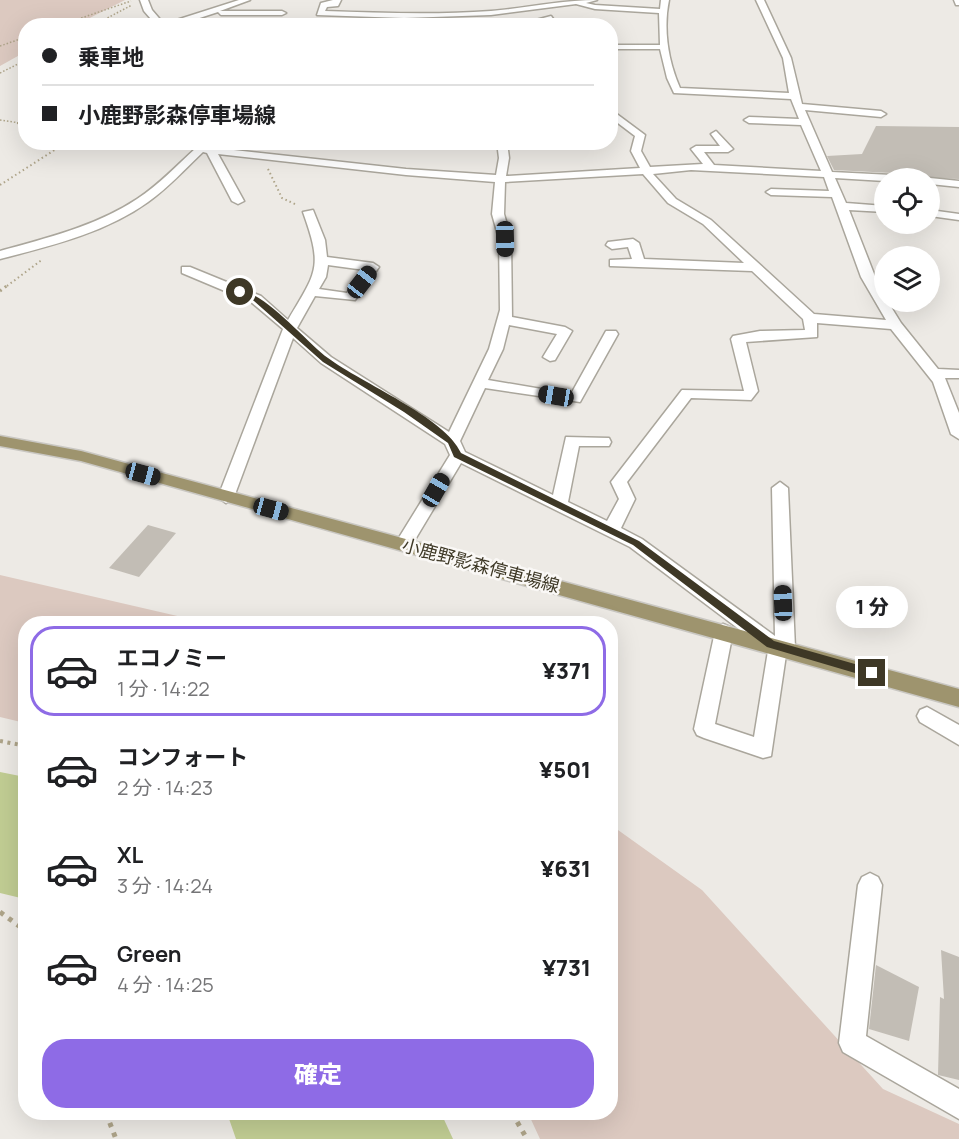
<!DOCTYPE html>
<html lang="ja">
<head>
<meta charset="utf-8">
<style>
	:root { --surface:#fff; --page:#f2f2f2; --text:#202124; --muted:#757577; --line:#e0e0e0; --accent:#8e6be6 }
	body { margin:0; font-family:Manrope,"Noto Sans JP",sans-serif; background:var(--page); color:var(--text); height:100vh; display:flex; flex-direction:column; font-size:22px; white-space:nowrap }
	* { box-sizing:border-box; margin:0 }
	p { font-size:20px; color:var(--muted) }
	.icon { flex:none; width:33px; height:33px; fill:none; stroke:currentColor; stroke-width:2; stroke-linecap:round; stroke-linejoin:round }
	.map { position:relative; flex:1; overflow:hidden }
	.side { position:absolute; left:18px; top:616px; width:600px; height:504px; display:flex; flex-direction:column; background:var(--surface); border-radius:24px; box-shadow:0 6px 24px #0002 }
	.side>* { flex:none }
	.guide { position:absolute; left:18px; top:18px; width:600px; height:132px; border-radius:24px; box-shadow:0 6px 24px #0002; display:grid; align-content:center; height:132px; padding:0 24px; background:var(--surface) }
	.tools { position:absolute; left:874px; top:168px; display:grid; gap:12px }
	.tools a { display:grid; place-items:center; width:66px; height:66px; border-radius:50%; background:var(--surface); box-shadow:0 6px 24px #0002; font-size:30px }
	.end { position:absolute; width:27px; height:27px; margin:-14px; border:8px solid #3e3826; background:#fff; box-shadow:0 0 0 3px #fff }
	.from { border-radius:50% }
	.bubble { position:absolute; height:42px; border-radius:21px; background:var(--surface); box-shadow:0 6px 24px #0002; font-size:20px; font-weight:800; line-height:42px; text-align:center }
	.car { position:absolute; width:18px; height:36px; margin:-18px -9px; border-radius:8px; box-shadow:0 0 4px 2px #0007; background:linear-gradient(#222 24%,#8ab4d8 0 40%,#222 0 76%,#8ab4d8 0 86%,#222 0) }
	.guide b { display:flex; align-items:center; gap:21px; height:57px; font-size:22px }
	.guide b+b { border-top:2px solid var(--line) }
	.guide i { width:15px; height:15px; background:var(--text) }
	ul { padding:10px 0 0; list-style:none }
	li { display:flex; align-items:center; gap:18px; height:90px; margin:0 12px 9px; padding:0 12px; border:3px solid transparent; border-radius:24px }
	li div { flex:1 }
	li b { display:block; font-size:22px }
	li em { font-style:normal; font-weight:800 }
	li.current { border-color:var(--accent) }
	li>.icon { width:54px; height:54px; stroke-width:1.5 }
	.cta { display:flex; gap:12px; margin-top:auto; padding:12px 24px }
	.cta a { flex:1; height:69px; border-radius:24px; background:var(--accent); color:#fff; font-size:24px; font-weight:800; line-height:69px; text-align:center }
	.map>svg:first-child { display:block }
	.green { fill:#dcc9c0 }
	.water { fill:#c1cd93 }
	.building { fill:#c2bdb5 }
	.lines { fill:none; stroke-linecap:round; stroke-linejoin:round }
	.minor-casing { stroke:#aaa69c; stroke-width:3 }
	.major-casing { stroke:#c9c7c2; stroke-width:3 }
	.path-far4 { stroke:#aea489; stroke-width:1.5; stroke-dasharray:1.5 2; stroke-linecap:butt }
	.path-far3 { stroke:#aea489; stroke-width:2; stroke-dasharray:1.5 3; stroke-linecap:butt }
	.path-far2 { stroke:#aea489; stroke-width:3; stroke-dasharray:2 4; stroke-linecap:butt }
	.path-far1 { stroke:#aea489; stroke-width:4; stroke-dasharray:3 4.5; stroke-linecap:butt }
	.path { stroke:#aea489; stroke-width:5; stroke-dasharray:4.5 6; stroke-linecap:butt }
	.minor { fill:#fff; fill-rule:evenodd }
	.major { fill:#9e946e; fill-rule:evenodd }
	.route { fill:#3e3826 }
	.labels { text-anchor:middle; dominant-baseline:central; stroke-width:5; stroke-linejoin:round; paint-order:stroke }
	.street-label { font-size:18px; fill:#3e3826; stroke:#faf8f6 }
</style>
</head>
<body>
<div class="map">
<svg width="959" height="1139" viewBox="0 0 959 1139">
	<rect width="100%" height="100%" fill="#edeae5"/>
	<g class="green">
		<path d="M0,0H125L76,25L26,26L25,52L0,66Z"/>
		<path d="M0,575L212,624H26L25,723L0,717Z"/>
		<path d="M611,825L702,890L883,1089L959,1124V1139H540L528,1113H610Z"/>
	</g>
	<g class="water">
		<path d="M0,772L25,777V899L0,893Z"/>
		<path d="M227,1113H441L453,1139H236Z"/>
	</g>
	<g class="building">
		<path d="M876,126L959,127V179L899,177L892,173L834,170L827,156L862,154Z"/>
		<path d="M148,525L176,533L139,577L109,568Z"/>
		<path d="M941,950L959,957V1080L938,1075L940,997L944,999Z"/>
		<path d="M876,965L919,987L909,1041L869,1029Z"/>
	</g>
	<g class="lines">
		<defs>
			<g id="minor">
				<path d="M140,0H148L152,10L164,24L239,0H250L220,11H282L286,13L282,15H221L218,12L175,26H157L144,11Z"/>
				<path d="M333,0H341L338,6L327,7L325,11C380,13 436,15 491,11C526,8 561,0 597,0L586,3L595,5L660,9L661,0H669C663,29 668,61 680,88L789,93L783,58L756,0H764L791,58L802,104L881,111L886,114L881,117L805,110L832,172L892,175L897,178H885V181L835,178L846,203L885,206V212L849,210L885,302H888L901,323L938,369L959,370V378H945L959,413V439L951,434L933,382L891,329L817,323V337L746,342L758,391L751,400L691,398L627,482L635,499L621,528L642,539L775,636L772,488L780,482L788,488L795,648L792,654L786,655L771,756L763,758L704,738L697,735L694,729L716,627L723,624L730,627L733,632L715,724L754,737L768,651L630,547L461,463L410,548H398L395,544L450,455L445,444L321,363L293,338L234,497L226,503L218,497L283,329L251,302L182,273V267H190L261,296L288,320C317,271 323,268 303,212L313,210L325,240L327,257L373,263L379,267L355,300L315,296L297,328L331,357L449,432L489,349L500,310L499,239L492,214L495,182L406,175L218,154L244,201L238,204L232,201L207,153L203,152C185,169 168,188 148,202C105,233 50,246 0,259V251C47,238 96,226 137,199C159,185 177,165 196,148L198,142H208L207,147L406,169L496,175L499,158L497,142H507L509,158L506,176L640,168L631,151L635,136L610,117V109L645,135L641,151L650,167L703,164L691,149L696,146H720L711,134L716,131L733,149L728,152H704L714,165L821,171L801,125L749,123L744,120L749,117L799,119L791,99L674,93L667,78L660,49H610V45H660L659,13L595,9L576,4L491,15L404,18L317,15L321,3ZM691,170L824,177L829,191L771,189L766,192L771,195L832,197L861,277L886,320L814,314L711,220L676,199L653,174ZM643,174L668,203L703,224L744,263L644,259L639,243L633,239L608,242L606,245L612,249L628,247L632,259L610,260V266L752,271L803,319L805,330L760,331L733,336L731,339L744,391L682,390L611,482L619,499L607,521L568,502L579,446H609L611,442L609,438L566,437L553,495L465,452L460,441L485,388L580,402L618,334L616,331H606L571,394L488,380L503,349L509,325L557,334L543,357L550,361L555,360L572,331L565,327L512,317L511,239L504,214L505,182ZM328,265L365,270L347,293L319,289L326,277Z"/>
				<path d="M954,0H959V5H956Z"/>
				<path d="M551,16L554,20L529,26H513Z"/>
				<path d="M927,178H930L959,181V187L930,184V178Z"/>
				<path d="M930,210L959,214V220L930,216Z"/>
				<path d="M927,707L959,725V745L920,722L917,716L920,710Z"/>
				<path d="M870,873L878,877L882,885L866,1036L959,1089V1119L843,1052L839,1043L858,885L862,877Z"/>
			</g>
			<path id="major" d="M0,436L81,451L959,689V707L81,461L0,446Z"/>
		</defs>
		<use href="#minor" class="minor-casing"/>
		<use href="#major" class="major-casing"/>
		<g class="path-far4">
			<path d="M58,26L131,1"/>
			<path d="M92,26L132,5"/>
			<path d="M0,46L26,37"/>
			<path d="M0,73L26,60"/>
			<path d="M0,120L26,124"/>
		</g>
		<g class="path-far3">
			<path d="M17,123L26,124"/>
			<path d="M155,142L184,147"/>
			<path d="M268,169L282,198L297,205"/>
			<path d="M0,185L67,142"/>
			<path d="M7,286L43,259"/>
		</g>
		<path class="path-far2" d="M0,291L9,284"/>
		<path class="path-far1" d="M0,741L26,746"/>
		<g class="path">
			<path d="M0,912L26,931"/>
			<path d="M106,1113L116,1139"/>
			<path d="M512,1113L527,1139"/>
		</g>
		<use href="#minor" class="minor"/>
		<use href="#major" class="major"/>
	</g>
	<path class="route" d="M237,290C264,290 306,342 328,358C361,383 445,417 461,453L639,541L774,641L876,670V676L872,678L767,647L633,545L454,457L448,443L404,412L323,362L254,301L237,293Z"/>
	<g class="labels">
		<g class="street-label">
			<text transform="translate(481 565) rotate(15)">小鹿野影森停車場線</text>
		</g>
	</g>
</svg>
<div class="tools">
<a><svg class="icon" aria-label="locate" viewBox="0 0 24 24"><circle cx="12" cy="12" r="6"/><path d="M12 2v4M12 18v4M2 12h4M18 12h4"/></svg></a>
<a><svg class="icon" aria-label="layers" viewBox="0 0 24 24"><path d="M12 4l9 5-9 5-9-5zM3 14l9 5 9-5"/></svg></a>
</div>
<i class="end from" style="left:240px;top:292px"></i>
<i class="end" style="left:872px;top:673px"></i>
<div class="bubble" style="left:836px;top:586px;width:72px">1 分</div>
<i class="car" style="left:505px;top:239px;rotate:179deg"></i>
<i class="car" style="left:362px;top:282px;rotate:38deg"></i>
<i class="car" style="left:556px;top:396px;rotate:280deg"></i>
<i class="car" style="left:143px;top:474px;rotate:105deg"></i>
<i class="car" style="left:436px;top:490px;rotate:30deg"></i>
<i class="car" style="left:271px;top:509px;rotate:105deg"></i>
<i class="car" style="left:783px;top:603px;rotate:358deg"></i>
<div class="guide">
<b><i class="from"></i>乗車地</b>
<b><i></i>小鹿野影森停車場線</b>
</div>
<section class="side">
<ul>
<li class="current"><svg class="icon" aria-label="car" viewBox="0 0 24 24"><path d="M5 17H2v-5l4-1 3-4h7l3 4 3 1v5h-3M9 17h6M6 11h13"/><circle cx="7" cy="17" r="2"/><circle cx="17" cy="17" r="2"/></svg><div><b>エコノミー</b><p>1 分 · 14:22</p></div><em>¥371</em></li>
<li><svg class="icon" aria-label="car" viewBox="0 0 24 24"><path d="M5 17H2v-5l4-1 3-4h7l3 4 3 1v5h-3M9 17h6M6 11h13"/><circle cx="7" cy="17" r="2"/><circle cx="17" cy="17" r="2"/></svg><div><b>コンフォート</b><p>2 分 · 14:23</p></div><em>¥501</em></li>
<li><svg class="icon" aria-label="car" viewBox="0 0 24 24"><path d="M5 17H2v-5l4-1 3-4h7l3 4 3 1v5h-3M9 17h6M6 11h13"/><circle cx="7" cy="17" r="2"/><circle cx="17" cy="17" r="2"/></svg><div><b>XL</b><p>3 分 · 14:24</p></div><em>¥631</em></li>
<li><svg class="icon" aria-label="car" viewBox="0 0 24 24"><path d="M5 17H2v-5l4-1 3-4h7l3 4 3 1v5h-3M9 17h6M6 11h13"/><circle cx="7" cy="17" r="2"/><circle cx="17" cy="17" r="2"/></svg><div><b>Green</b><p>4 分 · 14:25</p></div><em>¥731</em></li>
</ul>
<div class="cta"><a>確定</a></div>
</section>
</div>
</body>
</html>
